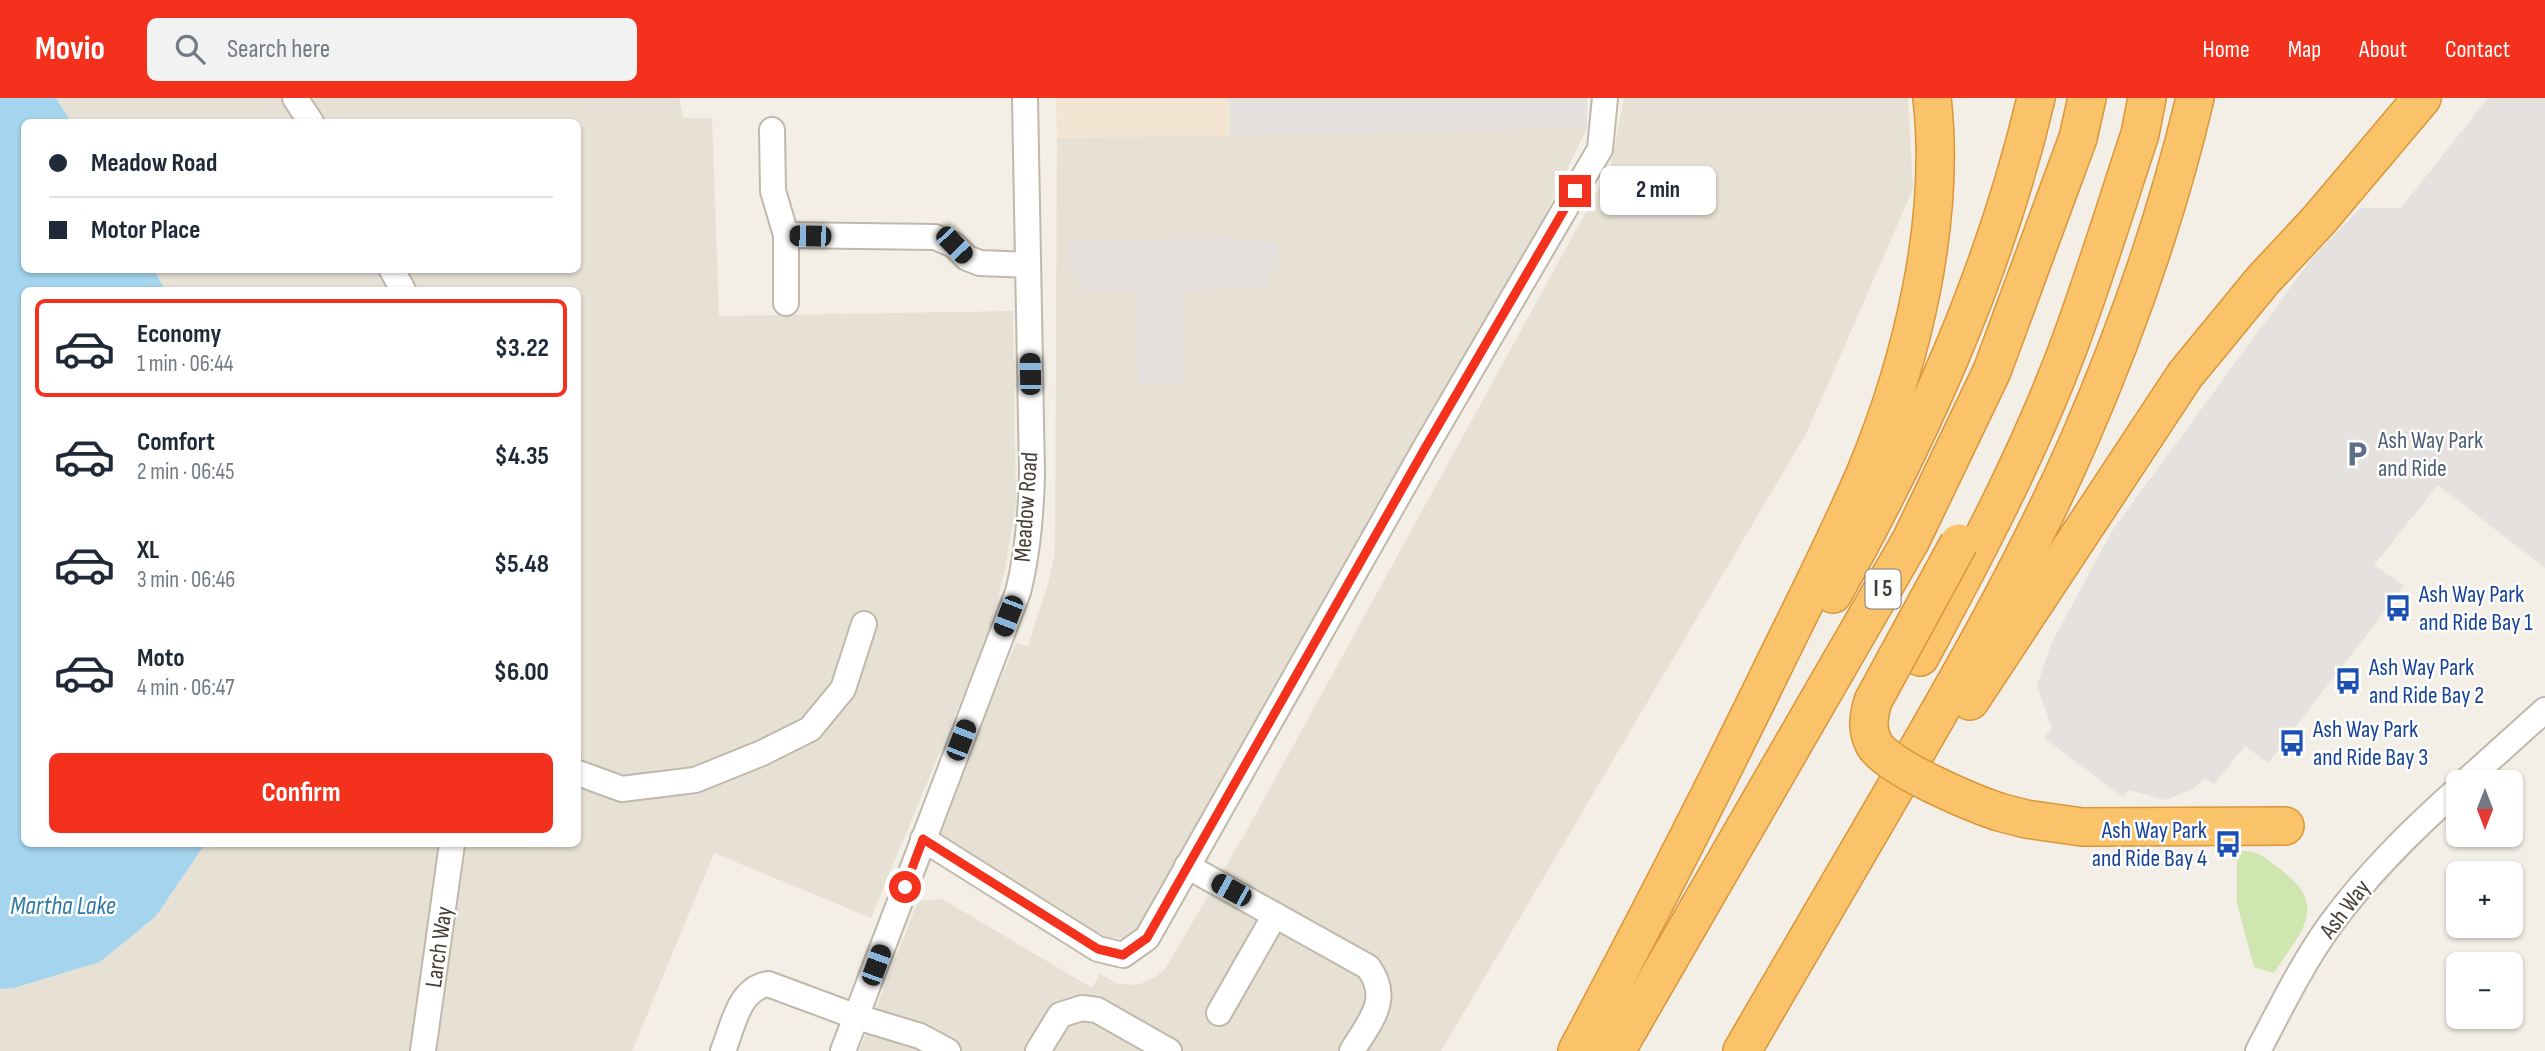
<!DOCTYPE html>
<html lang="en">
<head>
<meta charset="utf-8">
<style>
	:root { --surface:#fff; --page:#f2f2f3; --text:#1f2937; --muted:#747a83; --line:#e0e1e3; --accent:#f4311c }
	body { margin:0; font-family:"Sofia Sans Condensed",sans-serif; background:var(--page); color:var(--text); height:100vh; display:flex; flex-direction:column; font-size:26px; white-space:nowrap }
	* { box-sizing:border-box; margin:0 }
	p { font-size:23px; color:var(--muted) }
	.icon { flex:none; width:38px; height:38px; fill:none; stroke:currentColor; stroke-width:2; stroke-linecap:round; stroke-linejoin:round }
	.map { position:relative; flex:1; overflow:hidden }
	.drawer { position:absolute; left:21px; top:189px; width:560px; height:560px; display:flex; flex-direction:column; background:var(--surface); border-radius:10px; box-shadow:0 2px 5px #0004 }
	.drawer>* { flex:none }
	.guide { position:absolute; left:21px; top:21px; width:560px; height:154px; border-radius:10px; box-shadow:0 2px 5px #0004; display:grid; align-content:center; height:154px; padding:0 28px; background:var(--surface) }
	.needle { width:46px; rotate:180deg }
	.buttons { position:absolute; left:2446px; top:672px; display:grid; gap:14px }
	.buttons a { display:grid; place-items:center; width:77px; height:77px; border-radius:10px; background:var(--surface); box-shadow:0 2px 5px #0004; font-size:35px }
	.end { position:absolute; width:32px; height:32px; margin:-16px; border:9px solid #f4311c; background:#fff; box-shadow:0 0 0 4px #fff }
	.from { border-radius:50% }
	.bubble { position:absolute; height:49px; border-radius:10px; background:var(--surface); box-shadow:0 2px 5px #0004; font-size:23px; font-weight:700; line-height:49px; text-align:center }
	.car { position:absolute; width:21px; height:42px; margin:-21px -10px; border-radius:9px; box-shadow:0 0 5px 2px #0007; background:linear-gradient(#222 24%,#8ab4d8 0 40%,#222 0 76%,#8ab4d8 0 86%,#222 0) }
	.guide b { display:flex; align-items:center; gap:24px; height:66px; font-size:26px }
	.guide b+b { border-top:2px solid var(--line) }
	.guide i { width:18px; height:18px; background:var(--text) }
	ul { padding:12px 0 0; list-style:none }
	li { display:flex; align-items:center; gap:21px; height:98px; margin:0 14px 10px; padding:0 14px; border:4px solid transparent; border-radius:10px }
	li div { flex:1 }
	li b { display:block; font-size:26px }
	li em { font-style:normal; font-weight:700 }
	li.selected { border-color:var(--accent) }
	li>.icon { width:63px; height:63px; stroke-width:1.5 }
	.primary-button { display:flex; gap:14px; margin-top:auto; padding:14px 28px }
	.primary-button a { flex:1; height:80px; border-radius:10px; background:var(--accent); color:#fff; font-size:28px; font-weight:700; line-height:80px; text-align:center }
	header { display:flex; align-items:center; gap:42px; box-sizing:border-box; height:98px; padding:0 35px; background:var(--accent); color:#fff }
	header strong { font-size:33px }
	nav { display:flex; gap:38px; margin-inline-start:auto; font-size:24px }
	.search { width:490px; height:63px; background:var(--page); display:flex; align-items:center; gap:18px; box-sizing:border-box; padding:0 24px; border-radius:10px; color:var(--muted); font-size:26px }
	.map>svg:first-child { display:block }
	.residential { fill:#e7e0d4 }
	.commercial { fill:#f4e4d2 }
	.green { fill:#d0e6b0 }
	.parking { fill:#e4e1de }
	.water { fill:#a4d4ee }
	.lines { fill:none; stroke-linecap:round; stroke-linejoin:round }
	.minor-casing { stroke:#c1b8ac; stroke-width:28 }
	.highway-casing { stroke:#d9963a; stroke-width:40 }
	.minor { stroke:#fff; stroke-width:24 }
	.highway { stroke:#fac36a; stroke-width:37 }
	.highway-bridge-casing { stroke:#d9963a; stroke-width:40; stroke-linecap:butt }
	.highway-bridge { stroke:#fac36a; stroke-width:37 }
	.route { stroke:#f4311c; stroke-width:9 }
	.labels { text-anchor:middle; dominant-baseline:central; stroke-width:5; stroke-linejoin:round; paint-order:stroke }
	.shield { fill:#fff; stroke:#7d7872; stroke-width:2 }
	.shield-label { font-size:23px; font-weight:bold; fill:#453e36 }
	.service-label { font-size:24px; fill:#4e5e75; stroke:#fff; text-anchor:start }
	.street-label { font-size:24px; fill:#453e36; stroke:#fff }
	.transit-label { font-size:24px; fill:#164399; stroke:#fff; text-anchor:start }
	.water-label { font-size:26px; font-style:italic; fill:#307aa6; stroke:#fff }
</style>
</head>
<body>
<header>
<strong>Movio</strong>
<div class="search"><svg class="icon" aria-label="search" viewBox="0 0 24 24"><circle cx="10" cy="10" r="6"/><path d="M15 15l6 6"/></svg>Search here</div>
<nav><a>Home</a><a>Map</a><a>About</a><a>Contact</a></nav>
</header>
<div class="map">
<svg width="2545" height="953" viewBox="0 0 2545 953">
	<rect width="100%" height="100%" fill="#f3eee6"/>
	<g class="residential">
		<path d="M56,0H679L683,20H712L719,218L1013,213L1016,406L1004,477L986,542L871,820L714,755L632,953H0V891L14,890L100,864L156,818L205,746H578V192H165L154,172H578V24H71Z"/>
		<path d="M1624,0H1908L1913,91L1807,334L1441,953H859L918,803L942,801L1092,890L1100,876L1118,886L1138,887L1157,878L1165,871L1246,734L1610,70Z"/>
		<path d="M1587,30L1532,144L1143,829L1124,840H1097L933,737L1016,545L1028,548L1048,486L1055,455L1057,40Z"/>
	</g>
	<path class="commercial" d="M1056,0H1229L1230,37L1057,40Z"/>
	<path class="green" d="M2237,753C2259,752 2264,759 2280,771C2331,809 2300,834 2274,875L2254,869L2237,806Z"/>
	<g class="parking">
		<path d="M1229,0H1587V30L1230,37Z"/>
		<path d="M2488,0H2545V470L2438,387L2374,467L2404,488L2268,665L2245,648L2214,686L2205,681L2191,692L2165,702L2129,692L2123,699L2044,640L2052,630L2037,588L2051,546L2112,433L2312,160L2361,110H2401Z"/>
		<path d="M1229,140L1278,146L1265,190L1184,192V286L1138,287L1136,192L1080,193V177H1071L1069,142Z"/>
	</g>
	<path class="water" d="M0,0H56L71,24H24V172H154L165,192H24V746H205L156,818L100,864L14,890L0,891Z"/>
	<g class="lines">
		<defs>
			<g id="minor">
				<path d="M295,0L311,24"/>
				<path d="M772,32L773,93L786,137"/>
				<path d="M392,172L403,192"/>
				<path d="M786,205V137L935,139L954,147L967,160L980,165L1028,167"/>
				<path d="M578,675L622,691L695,682L762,655L810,631L843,591L864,526"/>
				<path d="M2465,684L2545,612"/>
				<path d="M923,741L1098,851L1123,857L1147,840L1424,352L1600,51L1605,0"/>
				<path d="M1187,768L1368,869C1392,901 1370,923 1352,953"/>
				<path d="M1219,915L1275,817"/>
				<path d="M423,953L452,746"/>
				<path d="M723,953C733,929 738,891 768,886L857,919L920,938L948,953"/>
				<path d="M843,953L1018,494C1028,455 1031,416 1032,376L1025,0"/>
				<path d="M1038,953L1060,917L1082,910L1097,912L1169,953"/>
				<path d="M2258,953C2280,911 2302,866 2330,827C2367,776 2412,732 2459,690"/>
			</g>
			<g id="highway">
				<path d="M1833,496C1920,340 1995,175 2036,0"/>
				<path d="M1920,559C1974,459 2027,359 2067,253C2094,181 2116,108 2140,36L2147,0"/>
				<path d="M1970,603L2185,277L2263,182L2319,122L2422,0"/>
				<path d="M1999,714L2026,721L2082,729L2285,728"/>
				<path d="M1577,953C1645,825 1711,697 1774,567C1805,504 1837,441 1865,376C1912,263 1946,123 1932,0"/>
				<path d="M1616,953L1911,442L1992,273L2078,40L2087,0"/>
				<path d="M1742,953C1798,858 1853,763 1908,668C1969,563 2028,458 2077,347C2126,235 2167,119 2195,0"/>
			</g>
		</defs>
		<use href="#minor" class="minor-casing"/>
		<use href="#highway" class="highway-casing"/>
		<use href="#minor" class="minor"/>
		<use href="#highway" class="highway"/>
		<defs>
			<path id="highway-bridge" d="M1959,445L1873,603C1869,617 1866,631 1874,646C1886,669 1972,705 1999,714"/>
		</defs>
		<use href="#highway-bridge" class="highway-bridge-casing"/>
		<use href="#highway-bridge" class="highway-bridge"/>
	</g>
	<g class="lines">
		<path class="route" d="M905,789L923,741L1098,851L1123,857L1147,840L1424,352L1575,93"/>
	</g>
	<defs>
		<symbol id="parking-bare" viewBox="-9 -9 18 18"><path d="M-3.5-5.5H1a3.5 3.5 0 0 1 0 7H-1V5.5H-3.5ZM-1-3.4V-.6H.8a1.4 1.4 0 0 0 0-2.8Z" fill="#5c6f8a" stroke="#fff" stroke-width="2.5" paint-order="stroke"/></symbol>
		<symbol id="bus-bare" viewBox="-9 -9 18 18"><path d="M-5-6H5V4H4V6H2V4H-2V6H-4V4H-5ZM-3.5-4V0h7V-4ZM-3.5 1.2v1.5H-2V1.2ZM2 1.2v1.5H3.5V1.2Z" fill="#1a4fb4" stroke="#fff" stroke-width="2.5" paint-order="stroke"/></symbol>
	</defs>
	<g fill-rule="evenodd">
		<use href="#parking-bare" x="2338" y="337" width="38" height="38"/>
		<use href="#bus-bare" x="2379" y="491" width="38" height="38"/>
		<use href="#bus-bare" x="2329" y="564" width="38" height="38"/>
		<use href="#bus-bare" x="2273" y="626" width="38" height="38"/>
		<use href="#bus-bare" x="2209" y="727" width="38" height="38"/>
	</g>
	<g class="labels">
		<rect class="shield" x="1865.5" y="471.5" width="35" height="39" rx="5"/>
		<g class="shield-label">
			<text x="1883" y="491">I 5</text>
		</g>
		<g class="service-label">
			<text x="2378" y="342">Ash Way Park<tspan x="2378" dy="28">and Ride</tspan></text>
		</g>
		<g class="street-label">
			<text transform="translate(1026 409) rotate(-86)">Meadow Road</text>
			<text transform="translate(2345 811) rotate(-53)">Ash Way</text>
			<text transform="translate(439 849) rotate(-82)">Larch Way</text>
		</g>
		<g class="transit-label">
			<text x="2419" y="496">Ash Way Park<tspan x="2419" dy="28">and Ride Bay 1</tspan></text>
			<text x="2369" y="569">Ash Way Park<tspan x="2369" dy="28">and Ride Bay 2</tspan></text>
			<text x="2313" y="631">Ash Way Park<tspan x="2313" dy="28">and Ride Bay 3</tspan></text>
			<text x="2207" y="732" text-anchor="end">Ash Way Park<tspan x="2207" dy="28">and Ride Bay 4</tspan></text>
		</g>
		<g class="water-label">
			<text x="63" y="808">Martha Lake</text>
		</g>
	</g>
</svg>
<div class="buttons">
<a><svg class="needle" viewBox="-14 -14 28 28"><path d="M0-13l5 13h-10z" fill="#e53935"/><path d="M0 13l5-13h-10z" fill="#747a83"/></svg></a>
<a>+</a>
<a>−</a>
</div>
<i class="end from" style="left:905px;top:789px"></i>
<i class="end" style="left:1575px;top:93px"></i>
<div class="bubble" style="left:1600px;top:68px;width:116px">2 min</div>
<i class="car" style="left:810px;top:138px;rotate:271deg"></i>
<i class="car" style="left:954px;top:147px;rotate:136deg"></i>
<i class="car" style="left:1030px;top:276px;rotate:359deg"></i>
<i class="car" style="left:1008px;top:518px;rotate:201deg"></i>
<i class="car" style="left:961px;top:642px;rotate:21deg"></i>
<i class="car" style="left:1231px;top:792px;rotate:299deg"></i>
<i class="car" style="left:876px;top:867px;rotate:20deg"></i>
<div class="guide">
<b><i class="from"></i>Meadow Road</b>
<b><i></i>Motor Place</b>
</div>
<section class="drawer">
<ul>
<li class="selected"><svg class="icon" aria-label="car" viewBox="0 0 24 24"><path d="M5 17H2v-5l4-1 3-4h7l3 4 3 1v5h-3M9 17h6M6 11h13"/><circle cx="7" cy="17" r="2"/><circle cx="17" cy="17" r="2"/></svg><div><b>Economy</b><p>1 min · 06:44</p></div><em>$3.22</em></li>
<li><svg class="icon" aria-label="car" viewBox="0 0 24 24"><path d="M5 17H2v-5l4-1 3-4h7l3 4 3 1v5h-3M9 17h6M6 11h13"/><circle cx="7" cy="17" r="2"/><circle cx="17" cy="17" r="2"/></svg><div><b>Comfort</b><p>2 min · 06:45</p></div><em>$4.35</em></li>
<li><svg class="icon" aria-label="car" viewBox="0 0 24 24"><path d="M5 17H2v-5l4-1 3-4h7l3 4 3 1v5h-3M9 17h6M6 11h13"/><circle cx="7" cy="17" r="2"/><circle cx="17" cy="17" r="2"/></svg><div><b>XL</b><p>3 min · 06:46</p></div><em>$5.48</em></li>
<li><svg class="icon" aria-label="car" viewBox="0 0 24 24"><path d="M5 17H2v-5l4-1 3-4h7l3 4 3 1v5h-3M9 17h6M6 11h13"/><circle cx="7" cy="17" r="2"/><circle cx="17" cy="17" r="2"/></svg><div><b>Moto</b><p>4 min · 06:47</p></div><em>$6.00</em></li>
</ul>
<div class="primary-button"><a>Confirm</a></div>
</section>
</div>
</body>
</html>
